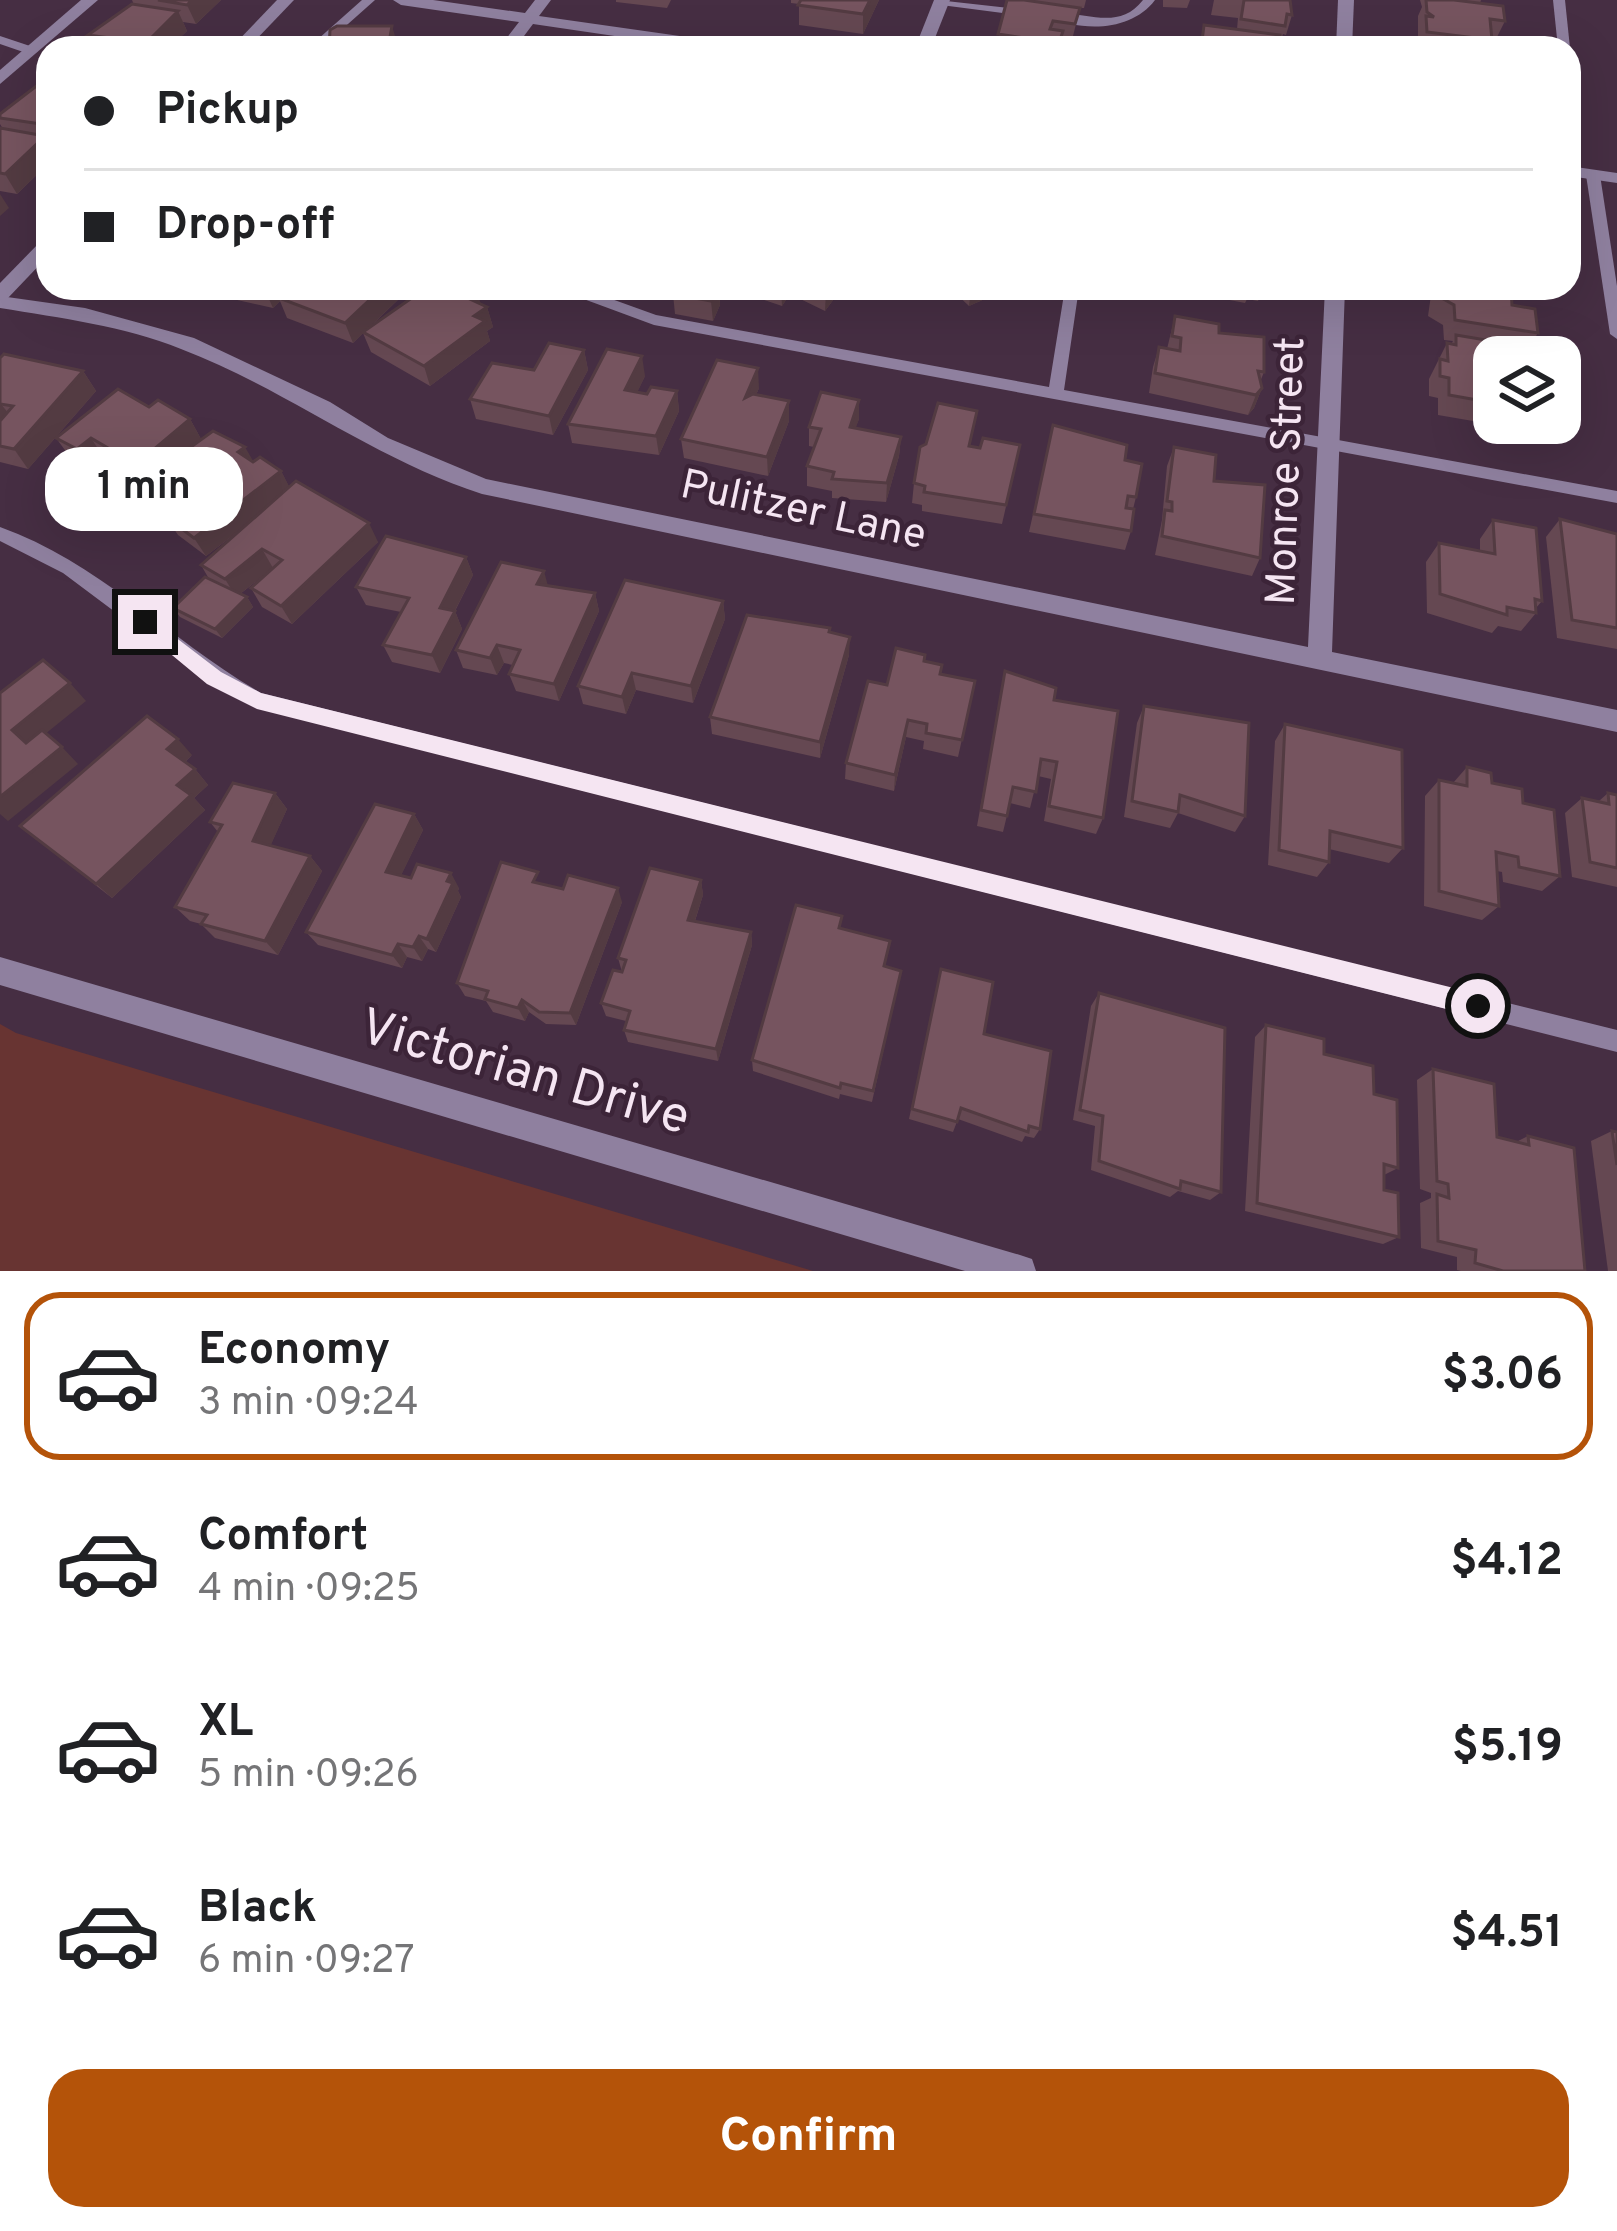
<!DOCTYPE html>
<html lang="en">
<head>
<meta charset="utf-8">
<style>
	:root { --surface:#fff; --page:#f2f2f2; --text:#202124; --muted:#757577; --line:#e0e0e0; --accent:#b45309 }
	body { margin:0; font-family:Overpass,sans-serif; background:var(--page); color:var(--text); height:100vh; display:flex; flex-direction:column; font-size:45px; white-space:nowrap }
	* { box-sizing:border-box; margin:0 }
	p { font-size:39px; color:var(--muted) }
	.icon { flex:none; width:66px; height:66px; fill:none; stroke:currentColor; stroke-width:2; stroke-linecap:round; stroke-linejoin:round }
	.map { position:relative; height:1271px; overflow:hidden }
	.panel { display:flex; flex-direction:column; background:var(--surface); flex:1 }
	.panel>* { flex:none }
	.hud { position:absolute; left:36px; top:36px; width:1545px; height:264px; border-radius:36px; box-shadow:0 12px 48px #0002; display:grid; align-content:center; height:264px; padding:0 48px; background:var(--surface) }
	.fabs { position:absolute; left:1473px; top:336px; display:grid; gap:24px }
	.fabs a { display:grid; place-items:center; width:108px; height:108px; border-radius:24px; background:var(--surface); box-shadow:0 12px 48px #0002; font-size:60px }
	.end { position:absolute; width:54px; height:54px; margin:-27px; border:15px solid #f5e5f2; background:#111; box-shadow:0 0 0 6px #111 }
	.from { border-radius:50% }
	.bubble { position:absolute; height:84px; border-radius:36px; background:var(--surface); box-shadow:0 12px 48px #0002; font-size:39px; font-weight:700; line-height:84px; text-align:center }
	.hud b { display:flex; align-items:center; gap:42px; height:114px; font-size:45px }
	.hud b+b { border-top:3px solid var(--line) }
	.hud i { width:30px; height:30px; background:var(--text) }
	ul { padding:21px 0 0; list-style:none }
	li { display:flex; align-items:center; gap:36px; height:168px; margin:0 24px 18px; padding:0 24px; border:6px solid transparent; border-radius:36px }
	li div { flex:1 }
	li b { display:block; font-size:45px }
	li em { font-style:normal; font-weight:700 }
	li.active { border-color:var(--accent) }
	li>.icon { width:108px; height:108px; stroke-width:1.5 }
	.action { display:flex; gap:24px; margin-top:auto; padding:24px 48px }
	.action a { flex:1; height:138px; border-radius:36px; background:var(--accent); color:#fff; font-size:48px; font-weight:700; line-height:138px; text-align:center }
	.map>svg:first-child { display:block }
	.green { fill:#683432 }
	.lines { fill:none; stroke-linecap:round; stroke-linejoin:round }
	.service { fill:#8f809f; fill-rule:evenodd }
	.minor { fill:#8f809f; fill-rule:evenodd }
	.tertiary { fill:#8f809f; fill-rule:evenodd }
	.wall { fill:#654852 }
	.shaded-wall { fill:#533b42 }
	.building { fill:#76545f; stroke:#533b42; stroke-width:3 }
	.route { fill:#f5e5f2 }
	.labels { text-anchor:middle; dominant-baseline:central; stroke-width:9; stroke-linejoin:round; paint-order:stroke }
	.street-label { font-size:42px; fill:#f5e5f2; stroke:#3c2438 }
	.near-street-label { font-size:51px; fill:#f5e5f2; stroke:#3c2438 }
</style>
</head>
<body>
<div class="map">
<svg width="1617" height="1271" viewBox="0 0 1617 1271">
	<rect width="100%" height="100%" fill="#462e43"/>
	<path class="green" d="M0,1024L16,1033L813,1271H0Z"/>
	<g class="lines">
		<g class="service">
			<path d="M362,0H375L321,48H308Z"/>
			<path d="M937,0L1026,10L1032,13L1026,16L941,5L937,4Z"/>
			<path d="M1143,0H1155C1131,32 1081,32 1047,16C1079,6 1116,35 1143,0Z"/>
			<path d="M1553,0H1565L1570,48L1569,49L1558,48Z"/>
			<path d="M0,36L36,48L38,51L32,55L0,44Z"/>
			<path d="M1593,171L1600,175L1617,286V339L1610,334L1586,175Z"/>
			<path d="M560,288H581L656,315L1049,387L1065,288H1079L1064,390L1617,491V503L654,325L562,291Z"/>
			<path d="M0,527C99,562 172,642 261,693L1617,1030V1052L257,708L186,665L63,573L0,541Z"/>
		</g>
		<g class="minor">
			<path d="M81,0H98L0,84V70Z"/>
			<path d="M393,0H433L525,13L535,0H551L539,16L729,43L737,48H696L533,24L515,48H499L519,22L401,5Z"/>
			<path d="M934,0H950L931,48H915Z"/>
			<path d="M1338,0H1354L1352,48H1336Z"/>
			<path d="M1569,166L1617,173V183L1569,176Z"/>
			<path d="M1325,288H1345L1332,652L1617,710V732L482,494C375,460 286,389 181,349C124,326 61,318 0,308V296L85,308L194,338L330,402L388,438L486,479L1308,647Z"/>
			<path d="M0,957L1020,1255L1032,1259L1036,1271H965L0,985Z"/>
		</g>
		<g class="tertiary">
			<path d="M277,0H294L248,48H231Z"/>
			<path d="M48,239V256L7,299L0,300V283L41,241Z"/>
		</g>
	</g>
	<g class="wall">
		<path d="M132,0H221L196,24L183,22L187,31L169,48H78L92,43L88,35L134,5Z"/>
		<path d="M616,0H671L667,8L616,2Z"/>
		<path d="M791,0H879L863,34L799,25V4L791,3Z"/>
		<path d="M1007,0H1086L1084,8H1080L1071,44L1061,43L1060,48H997Z"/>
		<path d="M1163,0H1190L1187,8L1163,7Z"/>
		<path d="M1214,0H1290L1292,15L1286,35L1283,34L1279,48H1199L1204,25L1237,29L1238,18L1211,15Z"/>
		<path d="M1420,0H1481L1480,3L1505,21L1495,41H1492L1488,48H1418V16L1422,7Z"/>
		<path d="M48,66V164L17,194L0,191V128L3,129L0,124V114L46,85L40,73Z"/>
		<path d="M200,288H404L406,292L369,328L480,304L487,307L493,327L487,331L490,341L430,386L371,352L363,333L353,343L287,318L280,301L273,308L202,292Z"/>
		<path d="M676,288H719L720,305L713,321L675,314L673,294Z"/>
		<path d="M748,288H842L825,311L790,294L782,306L749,295Z"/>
		<path d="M950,288H998V293L969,306Z"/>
		<path d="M1168,288H1263L1258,301L1247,299L1245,303Z"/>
		<path d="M1432,288H1511L1512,305L1538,333L1529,347L1494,357V423H1505L1502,426L1438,415V398L1429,396V379L1447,343L1451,344L1453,341L1444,340L1443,325L1428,316Z"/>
		<path d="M1175,316L1219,333L1264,372L1260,382L1262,388L1254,408L1248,415L1149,393L1153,367L1159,347L1167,349Z"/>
		<path d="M584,350L588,370L553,435L476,419L470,399Z"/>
		<path d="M0,358L83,371L96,391L28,469L0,462Z"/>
		<path d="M645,376L637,392L647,394L677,391L679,411L659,455L572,443L568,424Z"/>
		<path d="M759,388L756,395L789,401V421L768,476L684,458L681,439Z"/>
		<path d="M149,407L190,419L201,439L253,462L281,471L289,487L378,542L292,624L262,607L251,588L273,568L240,594L247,597L253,607L222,638L180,617L173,608L209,579L201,565L247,525L206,556L178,535L166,517L149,505L140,491L128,501L99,486L86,466L70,457L56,438Z"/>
		<path d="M859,419L855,428L901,437L899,456L886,502L832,498V491L807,486V466L814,447L809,446V427Z"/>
		<path d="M1053,425L1125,460L1136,497L1133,509L1131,531L1125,550L1029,532Z"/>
		<path d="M1020,445L1002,524L922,511V505L912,503L914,483L970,446L980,448Z"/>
		<path d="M1174,447L1214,481L1260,558L1252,576L1155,555L1162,520L1167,466Z"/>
		<path d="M1560,519L1617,534V649L1557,638L1546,537Z"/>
		<path d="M1493,520L1542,601L1536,608V613L1521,631L1498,626L1492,633L1427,613L1426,562L1439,543L1480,551V539Z"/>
		<path d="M466,557L473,575L455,611L462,629L440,673L392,662L383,645L401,612L366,605L356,587Z"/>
		<path d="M548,586L595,593L599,611L559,701L516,691L509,674L513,665L504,663L497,675L463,668L456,650Z"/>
		<path d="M723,601L725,619L693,703L636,690L626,714L583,704L578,686Z"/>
		<path d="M830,628V633L849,655L820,758L712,734L710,717Z"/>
		<path d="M924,662L941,674L975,681L958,757L923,749L924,741L906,737L894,791L845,779L846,763L887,685Z"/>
		<path d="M1005,671L1054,700L1103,818L1096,834L1044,821L1051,779L1038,776L1030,808L1010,803L1003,832L977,826Z"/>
		<path d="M1144,706L1245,816L1235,832L1178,813L1170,828L1124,817L1137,723Z"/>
		<path d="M1285,724L1403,848L1389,863L1329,849V862L1317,877L1268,865L1275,741Z"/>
		<path d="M192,755L185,762L195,769L208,785L194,798L205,810L112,898L20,826Z"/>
		<path d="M1467,767L1523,803L1560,876L1542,891L1503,882L1502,872L1497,871L1499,906L1482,920L1424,906L1425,796L1439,780L1453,783Z"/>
		<path d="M275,793L287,809L270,846L310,856L322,871L278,955L215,938L201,924L190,921L175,907L218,832L210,822Z"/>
		<path d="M1608,793L1617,795V887L1572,877L1565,813L1582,798L1599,801Z"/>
		<path d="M414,814L423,830L401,875L459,888L458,891L461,897L436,952L428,949L422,961L407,957L402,968L318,945L306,932Z"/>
		<path d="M701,880L703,895L695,921L751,932L752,945L718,1061L628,1042L624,1030L626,1021L606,1016L601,1003L622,972L618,958Z"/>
		<path d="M543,884L622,902L576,1025L546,1024L529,1012L525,1021L493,1012L486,1001L465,996L457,983Z"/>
		<path d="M841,929L890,941L885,966L901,971L872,1102L840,1094L839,1099L753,1071L752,1060Z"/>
		<path d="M941,969L984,1034L1040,1129L1034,1138L1025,1136L1022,1142L958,1119L953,1132L909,1119Z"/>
		<path d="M1099,993L1221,1192L1210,1200L1178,1191L1170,1197L1091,1170L1095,1126L1073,1120L1091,1006Z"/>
		<path d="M1266,1025L1374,1094L1398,1168L1384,1175V1190L1399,1237L1383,1244L1245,1211L1255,1037Z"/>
		<path d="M1433,1069L1497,1137L1516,1142L1528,1136L1585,1271H1461L1457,1270V1257L1421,1248L1420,1203L1431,1198V1193L1420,1189L1417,1080Z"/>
		<path d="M1612,1131L1617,1132V1271H1608L1591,1141Z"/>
	</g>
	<g class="shaded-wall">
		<path d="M192,0H221L196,24L187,5Z"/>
		<path d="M870,0H879L863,34V14Z"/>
		<path d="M178,11L187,31L169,48H148L146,43Z"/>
		<path d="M392,26L398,46L397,48H388Z"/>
		<path d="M45,136L48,141V164L17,194L5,174Z"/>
		<path d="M0,194L9,208L0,216Z"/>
		<path d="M264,288H292L279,298L280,301L273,308Z"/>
		<path d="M382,288H404L406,292L353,343L345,323Z"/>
		<path d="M471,288H476L481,305L461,295Z"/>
		<path d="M718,288H719L720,305L713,321L711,301Z"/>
		<path d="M781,288H790V294L782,306Z"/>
		<path d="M827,288H842L825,311L826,290Z"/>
		<path d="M971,288H998V293L969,306Z"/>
		<path d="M487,307L493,327L487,331L490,341L430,386L424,366L474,316Z"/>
		<path d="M584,350L588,370L553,435L549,416Z"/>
		<path d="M642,356L645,376L629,410L625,390Z"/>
		<path d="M758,368L759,388L746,418L745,398Z"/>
		<path d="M83,371L96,391L28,469L14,449Z"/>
		<path d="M1262,388L1254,408L1248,415L1256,395Z"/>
		<path d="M677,391L679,411L659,455L656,436Z"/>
		<path d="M859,400V419L849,447L850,427Z"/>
		<path d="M789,401V421L768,476L767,457Z"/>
		<path d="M1,404L16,423L0,441V405Z"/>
		<path d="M190,419L201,439L137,486L140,491L128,501L115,482Z"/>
		<path d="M901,437L899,456L886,502L887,483Z"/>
		<path d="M91,438L104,458L91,468L77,449Z"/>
		<path d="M245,447L256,466L238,452Z"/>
		<path d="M281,471L291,490L206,556L194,538Z"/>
		<path d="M193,484L204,504L175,524L163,505Z"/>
		<path d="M369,523L378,542L292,624L281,606Z"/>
		<path d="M262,549L273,568L236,597L225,579Z"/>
		<path d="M466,557L473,575L447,626L440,608Z"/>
		<path d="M544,571L549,590L537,584Z"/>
		<path d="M595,593L599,611L559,701L554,684Z"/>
		<path d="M247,597L253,607L222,638L215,629Z"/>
		<path d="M723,601L725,619L693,703L691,686Z"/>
		<path d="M455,611L462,629L440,673L432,655Z"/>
		<path d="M850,637L849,655L820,758V742Z"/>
		<path d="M497,645L504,663L497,675L490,658Z"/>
		<path d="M632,673L636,690L626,714L622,697Z"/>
		<path d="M70,683L86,701L29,747L12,730Z"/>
		<path d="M908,720L906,737L894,791L895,775Z"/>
		<path d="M178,739L192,755L181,765L167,749Z"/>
		<path d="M62,747L78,764L8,821L0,814V797Z"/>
		<path d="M195,769L208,785L194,798L205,810L112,898L96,884L177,785Z"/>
		<path d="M275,793L287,809L266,856L253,841Z"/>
		<path d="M414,814L423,830L396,886L386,872Z"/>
		<path d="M310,856L322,871L278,955L265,941Z"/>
		<path d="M451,873L459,888L458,891L461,897L436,952L427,939Z"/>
		<path d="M701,880L703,895L691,933L688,920Z"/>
		<path d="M618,888L622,902L576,1025L570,1013Z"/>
		<path d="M751,932L752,945L718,1061L716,1049Z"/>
		<path d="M419,936L428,949L422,961L413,947Z"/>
		<path d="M398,944L407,957L402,968L392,955Z"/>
		<path d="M522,1000L529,1012L525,1021L518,1008Z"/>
	</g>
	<g class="building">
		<path d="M158,0H192L187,5Z"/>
		<path d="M801,0H870L863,14L798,5Z"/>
		<path d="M1007,0H1024L1080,8L1075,24L1053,21L1050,29L1063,31L1059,43L998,34Z"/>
		<path d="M1244,0H1290L1292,15L1287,14L1285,26L1241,19Z"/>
		<path d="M1426,0H1454L1503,6L1505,21L1490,19L1492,40L1427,32L1426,16L1434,17L1427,12Z"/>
		<path d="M132,4L178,11L146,43L88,35Z"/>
		<path d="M1204,25L1280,35L1279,48H1229L1230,45L1202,41Z"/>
		<path d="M337,26H392L388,48H313H329L330,30Z"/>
		<path d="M85,42L124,48H78Z"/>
		<path d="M39,84L48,85V125L0,118V114Z"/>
		<path d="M0,128L45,136L5,174L0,173Z"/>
		<path d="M290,288H382L345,323L279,298Z"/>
		<path d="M426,288H471L461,295L487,307L474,316L485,321L424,366L363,332Z"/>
		<path d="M676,288H718L711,301L673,294Z"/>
		<path d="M1439,288H1511L1512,305L1535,309L1538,333L1455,320L1454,305L1438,296Z"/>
		<path d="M1175,316L1219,324V333L1264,337V372L1258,371L1262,388L1256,395L1155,373L1159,347L1180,351L1181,338L1172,336Z"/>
		<path d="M1456,335L1551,351L1552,357H1494V403L1449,395V378L1440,376V359L1448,361L1447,343L1456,345Z"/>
		<path d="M549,343L584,350L549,416L470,399L492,363L534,370Z"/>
		<path d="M607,349L642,356L625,390L647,394L651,387L677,391L656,436L568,424Z"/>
		<path d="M4,354L83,371L14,449L0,446V421L13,406L1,404L0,405V358Z"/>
		<path d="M717,360L758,368L745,398L753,394L789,401L767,457L681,439Z"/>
		<path d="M118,389L149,407L158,400L190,419L115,482L85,467L108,448L91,438L77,449L56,438Z"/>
		<path d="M821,392L859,400L850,427L901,437L887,483L832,479L834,472L807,466L821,429L809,427Z"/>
		<path d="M938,403L977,411L969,446L980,448L983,438L1020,445L1006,505L924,492L925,486L914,483L920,447L926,444Z"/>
		<path d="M1053,425L1127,445L1125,460L1142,464L1136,497L1128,496L1126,508L1134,509L1131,531L1034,514Z"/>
		<path d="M213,431L245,447L238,452L253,462L260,457L281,471L194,538L166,517L201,490L193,484L163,505L137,486Z"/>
		<path d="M1174,447L1216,455L1214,481L1265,485L1260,558L1162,536L1165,510L1172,511V502L1167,501Z"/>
		<path d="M296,481L369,523L281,606L251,588L282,560L262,549L225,579L201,565Z"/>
		<path d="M1560,519L1617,534V628L1572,620Z"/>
		<path d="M1493,520L1536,528L1542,601L1535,599L1536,613L1507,607V615L1440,594L1439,543L1495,554Z"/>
		<path d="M386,536L466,557L440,608L455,611L432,655L383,645L409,598L356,587Z"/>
		<path d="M501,562L544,571L537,584L595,593L554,684L509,674L520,650L497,645L490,658L456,650Z"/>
		<path d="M205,577L247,597L215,629L173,608Z"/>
		<path d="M625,580L723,601L691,686L632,673L622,697L578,686Z"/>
		<path d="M747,615L830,628L829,632L850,637L820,742L710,717Z"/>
		<path d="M896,648L925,655L924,661L942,665L940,674L975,681L962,740L926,733L927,724L908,720L895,775L846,763L868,681L887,685Z"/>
		<path d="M43,660L70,683L12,730L26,743L42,730L62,747L0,797V693Z"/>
		<path d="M1005,671L1056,688L1054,700L1118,711L1103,818L1049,806L1057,762L1041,759L1036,792L1013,787L1007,816L981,810Z"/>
		<path d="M1144,706L1249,723L1245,816L1180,795L1178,812L1132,801Z"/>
		<path d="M147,716L178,739L167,749L195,769L177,785L191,795L96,884L20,826Z"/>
		<path d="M1285,724L1402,750L1403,848L1330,831L1329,862L1279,850Z"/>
		<path d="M1467,767L1491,773L1492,783L1522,789L1523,803L1554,810L1560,876L1519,867L1518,857L1496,852L1499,906L1439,891V780L1467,786Z"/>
		<path d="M233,783L275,793L253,841L310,856L265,941L201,924L207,915L175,907L222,825L210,822Z"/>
		<path d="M1608,793L1617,795V868L1590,862L1582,798L1609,804Z"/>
		<path d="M375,804L414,814L386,872L411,878L417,864L451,873L447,881L453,883L427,939L419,936L413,947L398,944L392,955L306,932Z"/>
		<path d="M501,862L538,872L533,882L563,889L568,875L618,888L570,1013L539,1012L522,1000L518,1008L485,999L488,991L457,983Z"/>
		<path d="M650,868L701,880L688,920L751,932L716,1049L624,1030L630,1011L601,1003L613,970L622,972L626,960L618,958Z"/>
		<path d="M796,905L842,916L839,928L890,941L884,966L901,971L873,1091L841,1083L840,1088L752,1060Z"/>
		<path d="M941,969L993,982L984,1034L1051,1051L1040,1129L1029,1126L1028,1132L961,1108L957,1122L912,1109Z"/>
		<path d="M1099,993L1225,1028L1221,1192L1181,1181L1180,1189L1099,1161L1103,1116L1080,1110Z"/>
		<path d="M1266,1025L1324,1039V1054L1373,1066L1374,1094L1397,1100L1398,1168L1384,1164V1190L1398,1193L1399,1237L1257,1203Z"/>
		<path d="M1433,1069L1494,1084L1497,1137L1529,1145L1528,1136L1574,1148L1585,1271H1503L1475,1263L1476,1250L1438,1241L1437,1194L1449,1198L1448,1184L1437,1181Z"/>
		<path d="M1612,1131L1617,1132V1165Z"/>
	</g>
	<path class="route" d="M145,614L221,672L261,693L1478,994L1490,1006L1478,1017L257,709L207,684L138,627V616Z"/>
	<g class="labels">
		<g class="street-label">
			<text transform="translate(1288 471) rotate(-88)">Monroe Street</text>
			<text transform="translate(803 512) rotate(12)">Pulitzer Lane</text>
		</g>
		<g class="near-street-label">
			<text transform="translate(524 1075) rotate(16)">Victorian Drive</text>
		</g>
	</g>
</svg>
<div class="fabs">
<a><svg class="icon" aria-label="layers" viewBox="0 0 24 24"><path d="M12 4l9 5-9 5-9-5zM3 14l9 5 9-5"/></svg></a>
</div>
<i class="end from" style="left:1478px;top:1006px"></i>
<i class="end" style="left:145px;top:622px"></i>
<div class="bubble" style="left:45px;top:447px;width:198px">1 min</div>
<div class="hud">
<b><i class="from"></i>Pickup</b>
<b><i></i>Drop-off</b>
</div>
</div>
<section class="panel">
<ul>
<li class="active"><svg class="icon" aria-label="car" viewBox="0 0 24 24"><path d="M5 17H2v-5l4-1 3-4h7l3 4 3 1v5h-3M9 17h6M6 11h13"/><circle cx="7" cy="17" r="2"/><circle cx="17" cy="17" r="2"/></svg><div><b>Economy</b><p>3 min · 09:24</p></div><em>$3.06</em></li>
<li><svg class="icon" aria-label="car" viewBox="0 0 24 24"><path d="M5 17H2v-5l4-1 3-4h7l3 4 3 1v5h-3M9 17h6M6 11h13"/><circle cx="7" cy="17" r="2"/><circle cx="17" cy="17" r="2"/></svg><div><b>Comfort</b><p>4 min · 09:25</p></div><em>$4.12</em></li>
<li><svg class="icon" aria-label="car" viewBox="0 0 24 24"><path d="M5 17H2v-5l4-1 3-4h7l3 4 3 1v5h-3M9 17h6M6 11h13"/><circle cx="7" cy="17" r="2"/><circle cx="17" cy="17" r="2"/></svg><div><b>XL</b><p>5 min · 09:26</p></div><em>$5.19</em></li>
<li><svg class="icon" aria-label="car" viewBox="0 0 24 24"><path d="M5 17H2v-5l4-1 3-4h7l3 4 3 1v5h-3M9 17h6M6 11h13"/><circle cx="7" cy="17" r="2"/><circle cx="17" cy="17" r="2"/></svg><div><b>Black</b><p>6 min · 09:27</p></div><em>$4.51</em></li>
</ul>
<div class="action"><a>Confirm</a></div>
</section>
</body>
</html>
